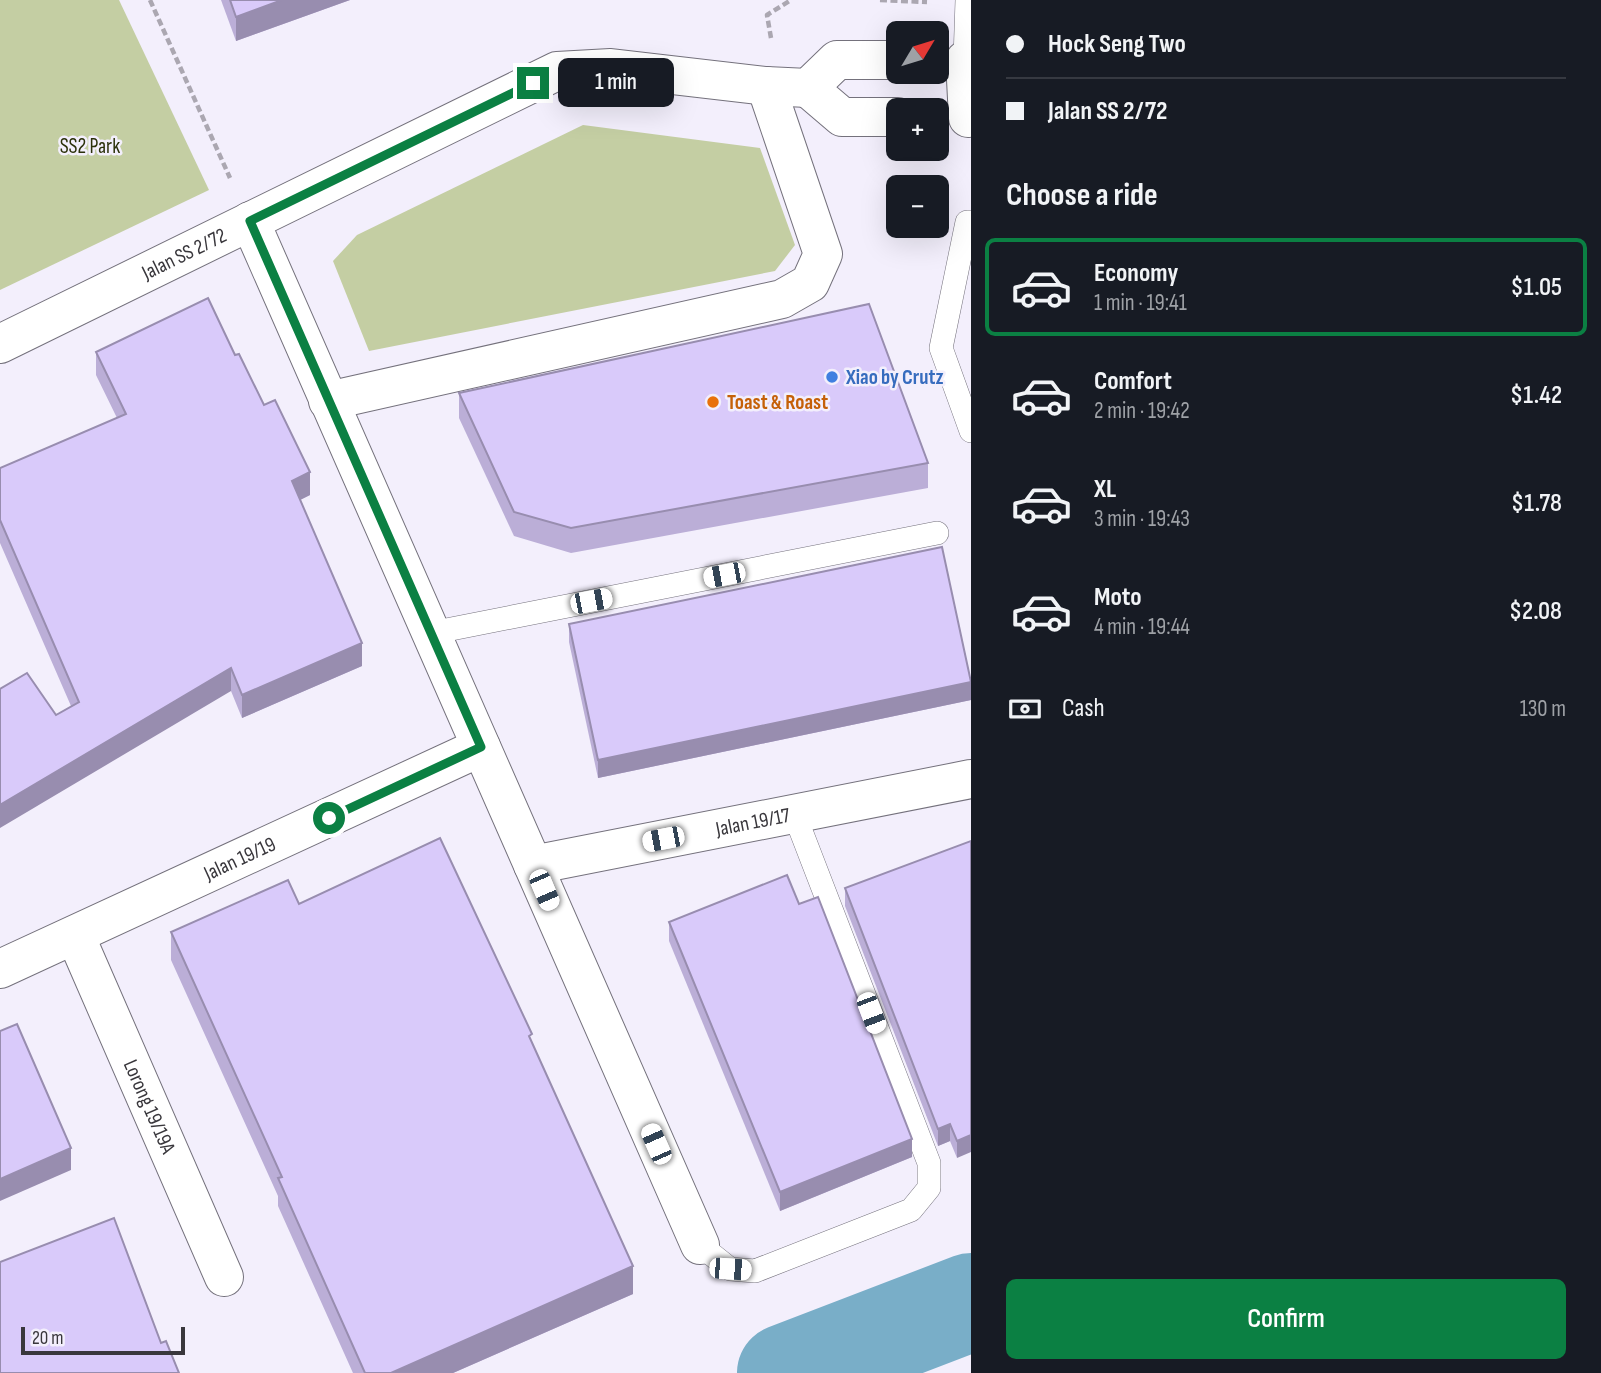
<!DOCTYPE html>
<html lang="en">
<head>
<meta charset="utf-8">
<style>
	:root { --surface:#171b24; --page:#20242c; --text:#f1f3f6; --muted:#9ea1a6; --line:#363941; --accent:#0b8043 }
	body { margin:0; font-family:"Sofia Sans Condensed",sans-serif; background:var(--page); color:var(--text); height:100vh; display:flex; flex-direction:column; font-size:26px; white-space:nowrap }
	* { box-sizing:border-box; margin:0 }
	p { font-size:23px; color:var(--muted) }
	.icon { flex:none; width:38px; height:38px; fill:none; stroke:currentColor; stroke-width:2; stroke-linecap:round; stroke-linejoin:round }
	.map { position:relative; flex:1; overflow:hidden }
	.panel { display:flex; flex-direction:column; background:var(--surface); width:630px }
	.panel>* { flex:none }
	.guide { display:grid; align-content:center; height:154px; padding:0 35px; background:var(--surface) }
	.needle { width:46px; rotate:52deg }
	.buttons { position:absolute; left:886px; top:21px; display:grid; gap:14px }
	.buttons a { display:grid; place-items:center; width:63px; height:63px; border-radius:10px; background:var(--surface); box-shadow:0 7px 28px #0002; font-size:35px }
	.scale { position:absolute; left:21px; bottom:18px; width:164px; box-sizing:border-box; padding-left:7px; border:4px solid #39373c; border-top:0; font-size:19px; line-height:24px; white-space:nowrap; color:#39373c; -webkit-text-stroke:5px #f3effc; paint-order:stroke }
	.end { position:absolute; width:32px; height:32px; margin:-16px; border:9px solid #0b8043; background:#fff; box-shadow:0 0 0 4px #fff }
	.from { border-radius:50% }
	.bubble { position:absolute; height:49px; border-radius:10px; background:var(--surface); box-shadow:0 7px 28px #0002; font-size:23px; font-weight:600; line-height:49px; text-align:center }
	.car { position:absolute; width:21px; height:42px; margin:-21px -10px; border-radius:9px; box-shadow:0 0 5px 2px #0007; background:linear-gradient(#fff 24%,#345 0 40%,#fff 0 76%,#345 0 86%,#fff 0) }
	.guide b { display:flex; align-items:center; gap:24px; height:66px; font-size:26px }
	.guide b+b { border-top:2px solid var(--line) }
	.guide i { width:18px; height:18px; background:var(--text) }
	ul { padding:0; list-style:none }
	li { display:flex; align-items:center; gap:21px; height:98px; margin:0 14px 10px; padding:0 21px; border:4px solid transparent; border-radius:10px }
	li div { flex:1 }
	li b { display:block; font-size:26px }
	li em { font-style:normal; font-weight:600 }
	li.active { border-color:var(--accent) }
	li>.icon { width:63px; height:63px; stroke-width:1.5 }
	h2 { padding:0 35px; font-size:32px; line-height:84px }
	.pay { display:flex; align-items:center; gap:18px; height:77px; padding:0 35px; font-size:26px }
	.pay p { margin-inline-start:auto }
	.button { display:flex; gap:14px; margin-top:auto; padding:14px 35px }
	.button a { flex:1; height:80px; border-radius:10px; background:var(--accent); color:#fff; font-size:28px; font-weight:600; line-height:80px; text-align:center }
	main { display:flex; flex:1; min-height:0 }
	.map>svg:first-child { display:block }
	.green { fill:#c4cea3 }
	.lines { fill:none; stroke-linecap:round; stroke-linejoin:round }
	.river { stroke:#79aec8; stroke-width:98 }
	.service-casing { stroke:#74717c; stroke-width:24 }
	.minor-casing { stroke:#74717c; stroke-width:40 }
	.path { stroke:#aba7b1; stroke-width:4.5; stroke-dasharray:7 3.5; stroke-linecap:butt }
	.service { stroke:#fff; stroke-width:23 }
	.minor { stroke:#fff; stroke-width:38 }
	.wall { fill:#bbaed7 }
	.shaded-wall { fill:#988daf }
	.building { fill:#d9cafa; stroke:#988daf; stroke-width:2 }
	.route { stroke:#0b8043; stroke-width:9 }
	.shop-dot { fill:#3f7fe0; stroke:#f3effc; stroke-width:2.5 }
	.food-dot { fill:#e8710a; stroke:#f3effc; stroke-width:2.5 }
	.labels { text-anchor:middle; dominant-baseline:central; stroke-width:5; stroke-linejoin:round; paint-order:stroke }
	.park-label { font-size:21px; fill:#2b310a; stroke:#f3effc }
	.street-label { font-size:21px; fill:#39373c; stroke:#f3effc }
	.shop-label { font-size:21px; font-weight:bold; fill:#366cbe; stroke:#f3effc; text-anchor:start }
	.food-label { font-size:21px; font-weight:bold; fill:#c56008; stroke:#f3effc; text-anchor:start }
</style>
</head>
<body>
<main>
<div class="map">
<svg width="971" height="1373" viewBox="0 0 971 1373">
	<rect width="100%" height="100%" fill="#f3effc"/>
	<g class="green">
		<path d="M0,0H119L209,190L0,290Z"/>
		<path d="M583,125L760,148L795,245L775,271L369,351L333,261L357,235Z"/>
	</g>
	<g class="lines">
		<path class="river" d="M786,1373L971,1302"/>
		<defs>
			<g id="service">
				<path d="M965,60L967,0"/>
				<path d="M971,222H967L941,348L971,431"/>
				<path d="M431,633L937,533"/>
				<path d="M700,1245L730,1269L755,1271L911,1210L929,1188V1163L794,813"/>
			</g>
			<g id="minor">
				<path d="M965,60L968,118"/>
				<path d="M808,88L842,117H898"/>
				<path d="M250,221L700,1245"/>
				<path id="s1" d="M0,344L557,71L611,68L766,86L808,88L837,60H898"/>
				<path d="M328,401L782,299L810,283L823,254L766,86"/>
				<path id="s2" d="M533,865L971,779"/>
				<path id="s3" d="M75,935L224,1277"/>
				<path id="s4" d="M0,969L481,747"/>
			</g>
		</defs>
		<use href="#service" class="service-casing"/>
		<use href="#minor" class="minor-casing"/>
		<g class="path">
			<path d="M150,0L230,178"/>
			<path d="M880,0L927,2"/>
			<path d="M771,38L767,15L791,0"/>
		</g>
		<use href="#service" class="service"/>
		<use href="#minor" class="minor"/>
	</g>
	<g class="wall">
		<path d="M221,0H350L236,41Z"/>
		<path d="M96,352L235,355L264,405L310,495L300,500L362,666L242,718L231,691L56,715L71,706L0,543V468L117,418L96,375Z"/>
		<path d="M459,393L928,463V488L571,553L514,536L459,418Z"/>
		<path d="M569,624L971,700L598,778L569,642Z"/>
		<path d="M971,841L957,1158L950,1141L938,1146L845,906V888Z"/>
		<path d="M299,904L532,1044L633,1294L453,1373H353L278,1206V1196L171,960V932Z"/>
		<path d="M799,904L912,1157L780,1211L669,941V922Z"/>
	</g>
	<g class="shaded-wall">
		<path d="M282,0H350L236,41V17Z"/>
		<path d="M310,472V495L292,504V481Z"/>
		<path d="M362,643V666L242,718V695Z"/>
		<path d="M231,668V691L0,828V805Z"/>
		<path d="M971,682V700L598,778V760Z"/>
		<path d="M950,1124V1141L938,1146V1129Z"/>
		<path d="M971,1135V1152L957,1158V1141Z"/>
		<path d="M912,1139V1157L780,1211V1192Z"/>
		<path d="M71,1148V1170L0,1201V1179Z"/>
		<path d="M633,1266V1294L453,1373H391Z"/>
	</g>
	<g class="building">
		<path d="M230,0H282L236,17Z"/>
		<path d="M208,298L235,355L239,354L264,405L275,400L310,472L292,481L362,643L242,695L231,668L0,805V689L27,673L56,715L79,702L0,520V468L126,414L96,352Z"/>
		<path d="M869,304L928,463L571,528L514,512L459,393Z"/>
		<path d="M942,547L971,682L598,760L569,624Z"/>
		<path d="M440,838L532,1034L529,1036L633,1266L391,1373H365L278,1178L282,1177L171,932L288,880L299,904Z"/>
		<path d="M971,841V1135L957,1141L950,1124L938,1129L845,888Z"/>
		<path d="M787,875L799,904L818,897L912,1139L780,1192L669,922Z"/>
		<path d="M17,1024L71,1148L0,1179V1031Z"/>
		<path d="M114,1218L161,1343L166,1341L179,1373H0V1262Z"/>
	</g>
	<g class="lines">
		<path class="route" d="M329,818L481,747L250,221L533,83"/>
	</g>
	<circle class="shop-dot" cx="832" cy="377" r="7"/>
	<circle class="food-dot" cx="713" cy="402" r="7"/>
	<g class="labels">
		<g class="park-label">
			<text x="90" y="146">SS2 Park</text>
		</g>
		<g class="street-label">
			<text stroke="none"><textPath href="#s1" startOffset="205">Jalan SS 2/72</textPath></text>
			<text stroke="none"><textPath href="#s2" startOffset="224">Jalan 19/17</textPath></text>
			<text stroke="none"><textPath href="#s4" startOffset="264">Jalan 19/19</textPath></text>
			<text stroke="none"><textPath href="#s3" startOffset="187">Lorong 19/19A</textPath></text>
		</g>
		<g class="shop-label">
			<text x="846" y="377">Xiao by Crutz</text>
		</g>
		<g class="food-label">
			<text x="727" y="402">Toast &amp; Roast</text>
		</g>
	</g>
</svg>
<div class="buttons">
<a><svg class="needle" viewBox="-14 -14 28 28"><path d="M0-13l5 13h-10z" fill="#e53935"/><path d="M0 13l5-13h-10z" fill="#9ea1a6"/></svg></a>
<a>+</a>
<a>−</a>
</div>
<div class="scale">20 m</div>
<i class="end from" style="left:329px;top:818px"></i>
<i class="end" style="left:533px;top:83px"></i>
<div class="bubble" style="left:558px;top:58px;width:116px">1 min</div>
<i class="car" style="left:724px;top:575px;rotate:259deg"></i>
<i class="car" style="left:591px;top:601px;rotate:79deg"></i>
<i class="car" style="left:663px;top:839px;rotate:259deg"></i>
<i class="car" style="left:544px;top:890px;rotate:157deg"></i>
<i class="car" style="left:871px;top:1013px;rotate:159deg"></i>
<i class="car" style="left:656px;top:1144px;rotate:336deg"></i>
<i class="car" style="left:730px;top:1269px;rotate:94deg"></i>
</div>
<section class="panel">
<div class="guide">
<b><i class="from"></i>Hock Seng Two</b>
<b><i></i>Jalan SS 2/72</b>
</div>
<h2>Choose a ride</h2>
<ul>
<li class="active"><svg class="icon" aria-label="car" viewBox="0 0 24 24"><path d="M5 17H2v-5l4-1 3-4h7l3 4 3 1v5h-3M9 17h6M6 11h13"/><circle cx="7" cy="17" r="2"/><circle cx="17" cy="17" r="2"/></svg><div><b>Economy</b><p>1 min · 19:41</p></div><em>$1.05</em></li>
<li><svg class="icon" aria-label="car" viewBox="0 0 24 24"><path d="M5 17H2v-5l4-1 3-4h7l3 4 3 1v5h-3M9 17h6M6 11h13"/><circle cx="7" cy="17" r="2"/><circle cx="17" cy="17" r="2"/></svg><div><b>Comfort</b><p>2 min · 19:42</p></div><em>$1.42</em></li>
<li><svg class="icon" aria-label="car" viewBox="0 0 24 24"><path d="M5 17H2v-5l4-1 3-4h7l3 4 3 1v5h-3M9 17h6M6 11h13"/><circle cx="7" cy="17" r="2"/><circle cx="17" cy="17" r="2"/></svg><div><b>XL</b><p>3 min · 19:43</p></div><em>$1.78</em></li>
<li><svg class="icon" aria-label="car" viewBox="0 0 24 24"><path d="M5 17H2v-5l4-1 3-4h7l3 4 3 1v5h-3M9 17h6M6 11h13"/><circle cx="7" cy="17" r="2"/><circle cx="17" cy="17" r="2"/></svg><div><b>Moto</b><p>4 min · 19:44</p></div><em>$2.08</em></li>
</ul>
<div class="pay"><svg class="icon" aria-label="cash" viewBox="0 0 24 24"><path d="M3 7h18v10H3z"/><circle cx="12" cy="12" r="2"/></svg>Cash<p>130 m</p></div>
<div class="button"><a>Confirm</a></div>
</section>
</main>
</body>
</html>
